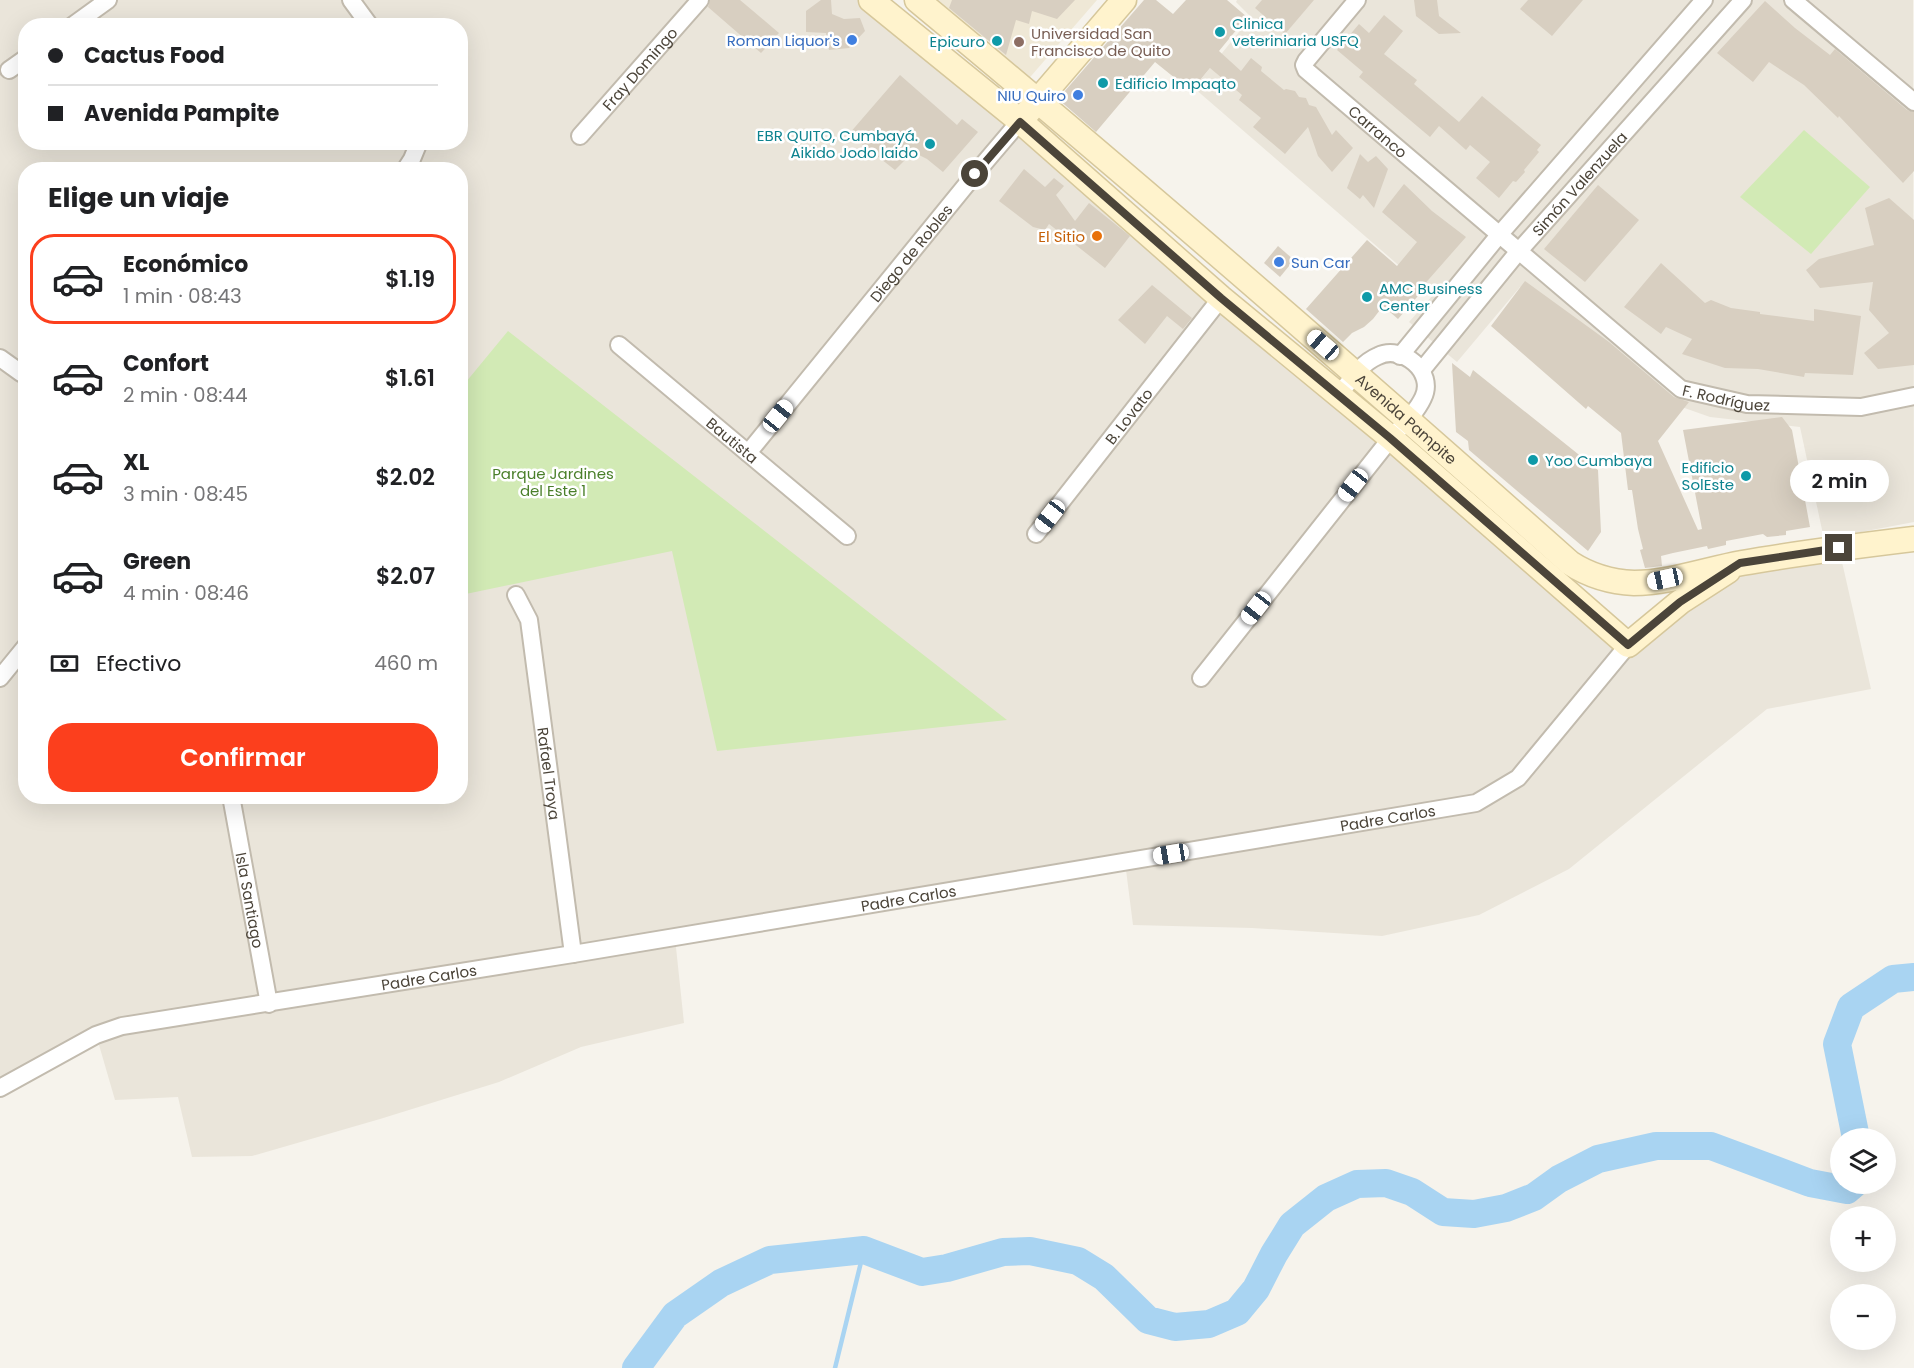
<!DOCTYPE html>
<html lang="es">
<head>
<meta charset="utf-8">
<style>
	:root { --surface:#fff; --page:#f2f2f2; --text:#202124; --muted:#757577; --line:#e0e0e0; --accent:#fc3f1d }
	body { margin:0; font-family:Poppins,sans-serif; background:var(--page); color:var(--text); height:100vh; display:flex; flex-direction:column; font-size:22px; white-space:nowrap }
	* { box-sizing:border-box; margin:0 }
	p { font-size:20px; color:var(--muted) }
	.icon { flex:none; width:33px; height:33px; fill:none; stroke:currentColor; stroke-width:2; stroke-linecap:round; stroke-linejoin:round }
	.map { position:relative; flex:1; overflow:hidden }
	.details { position:absolute; left:18px; top:162px; width:450px; height:642px; display:flex; flex-direction:column; background:var(--surface); border-radius:24px; box-shadow:0 6px 24px #0002 }
	.details>* { flex:none }
	.guide { position:absolute; left:18px; top:18px; width:450px; height:132px; border-radius:24px; box-shadow:0 6px 24px #0002; display:grid; align-content:center; height:132px; padding:0 30px; background:var(--surface) }
	.tools { position:absolute; left:1830px; top:1128px; display:grid; gap:12px }
	.tools a { display:grid; place-items:center; width:66px; height:66px; border-radius:50%; background:var(--surface); box-shadow:0 6px 24px #0002; font-size:30px }
	.end { position:absolute; width:27px; height:27px; margin:-14px; border:8px solid #4b4439; background:#fff; box-shadow:0 0 0 3px #fff }
	.from { border-radius:50% }
	.bubble { position:absolute; height:42px; border-radius:21px; background:var(--surface); box-shadow:0 6px 24px #0002; font-size:20px; font-weight:600; line-height:42px; text-align:center }
	.car { position:absolute; width:18px; height:36px; margin:-18px -9px; border-radius:8px; box-shadow:0 0 4px 2px #0007; background:linear-gradient(#fff 24%,#345 0 40%,#fff 0 76%,#345 0 86%,#fff 0) }
	.guide b { display:flex; align-items:center; gap:21px; height:57px; font-size:22px }
	.guide b+b { border-top:2px solid var(--line) }
	.guide i { width:15px; height:15px; background:var(--text) }
	ul { padding:0; list-style:none }
	li { display:flex; align-items:center; gap:18px; height:90px; margin:0 12px 9px; padding:0 18px; border:3px solid transparent; border-radius:24px }
	li div { flex:1 }
	li b { display:block; font-size:22px }
	li em { font-style:normal; font-weight:600 }
	li.active { border-color:var(--accent) }
	li>.icon { width:54px; height:54px; stroke-width:1.5 }
	h2 { padding:0 30px; font-size:27px; line-height:72px }
	.pay { display:flex; align-items:center; gap:15px; height:66px; padding:0 30px; font-size:22px }
	.pay p { margin-inline-start:auto }
	.action { display:flex; gap:12px; margin-top:auto; padding:12px 30px }
	.action a { flex:1; height:69px; border-radius:24px; background:var(--accent); color:#fff; font-size:24px; font-weight:600; line-height:69px; text-align:center }
	.map>svg:first-child { display:block }
	.residential { fill:#eae5da; fill-rule:evenodd }
	.education { fill:#efe8d6 }
	.green { fill:#d2eab5 }
	.lines { fill:none; stroke-linecap:round; stroke-linejoin:round }
	.stream { stroke:#a9d4f2; stroke-width:4.5 }
	.river { stroke:#a9d4f2; stroke-width:28 }
	.building { fill:#d8cfc1 }
	.street-casing { stroke:#c2bbae; stroke-width:20 }
	.secondary-casing { stroke:#d6c79b; stroke-width:27 }
	.street { stroke:#fff; stroke-width:16 }
	.secondary { stroke:#fff3cd; stroke-width:24 }
	.route { stroke:#4b4439; stroke-width:8 }
	.culture-dot { fill:#0f9aa8; stroke:#fff; stroke-width:2 }
	.shop-dot { fill:#3f7fe0; stroke:#fff; stroke-width:2 }
	.education-dot { fill:#8d6e63; stroke:#fff; stroke-width:2 }
	.food-dot { fill:#e8710a; stroke:#fff; stroke-width:2 }
	.labels { text-anchor:middle; dominant-baseline:central; stroke-width:5; stroke-linejoin:round; paint-order:stroke }
	.culture-label { font-size:15px; fill:#0d838f; stroke:#fff; text-anchor:start }
	.education-label { font-size:15px; fill:#785e54; stroke:#fff; text-anchor:start }
	.shop-label { font-size:15px; fill:#366cbe; stroke:#fff; text-anchor:end }
	.street-label { font-size:15px; fill:#4b4439; stroke:#fff }
	.food-label { font-size:15px; fill:#c56008; stroke:#fff; text-anchor:end }
	.park-label { font-size:15px; fill:#4a7f2a; stroke:#fff }
</style>
</head>
<body>
<div class="map">
<svg width="1914" height="1368" viewBox="0 0 1914 1368">
	<rect width="100%" height="100%" fill="#f6f3ec"/>
	<g class="residential">
		<path d="M0,0H871L1628,645L1741,566L1839,549L1871,689L1767,709L1569,869L1479,915L1382,936L1252,928L1133,925L1125,862L675,938L684,1023L581,1047L499,1082L380,1119L252,1156L192,1157L178,1097L115,1100L97,1038L0,1093ZM26,26H460V142H26ZM26,170H460V796H26Z"/>
		<path d="M1237,0H1913L1914,522L1824,539L1800,427L1710,417L1642,393L1520,287L1457,362L1409,322L1433,295L1194,88L1251,17L1236,2Z"/>
	</g>
	<path class="education" d="M928,0H1097L1025,83Z"/>
	<g class="green">
		<path d="M1804,130L1870,187L1811,254L1740,197Z"/>
		<path d="M508,331L1007,720L717,751L672,551L461,595V388Z"/>
	</g>
	<g class="lines">
		<path class="stream" d="M835,1368L864,1250"/>
		<g class="river">
			<path d="M1856,1138L1837,1044L1851,1007L1893,979L1914,977"/>
			<path d="M636,1368L675,1315L721,1283L770,1260L864,1250L922,1272L947,1268L1003,1252L1030,1251L1078,1261L1104,1277L1148,1320L1175,1327L1209,1324L1237,1312L1256,1289L1274,1254L1292,1225L1326,1198L1357,1184L1386,1183L1412,1192L1443,1212L1474,1214L1506,1208L1534,1197L1559,1179L1598,1159L1656,1146H1711L1810,1183L1847,1190L1854,1184"/>
		</g>
	</g>
	<g class="building">
		<path d="M710,0H740L779,33L761,53L708,7Z"/>
		<path d="M821,0H831L832,14L844,19L860,18L865,31L849,48L829,50L826,33L806,32V11Z"/>
		<path d="M952,0H1075L1057,19L1032,11L1029,24L1016,20L1006,55L949,8Z"/>
		<path d="M1144,0H1156L1173,14L1186,0H1227L1247,17L1219,51L1241,71L1251,58L1262,67L1261,71L1284,90L1286,89L1295,91L1299,97L1306,98L1309,105L1316,107L1332,135L1336,130L1353,148L1332,172L1318,156L1308,127L1285,154L1253,127L1261,118L1239,100L1242,95L1210,68L1191,91L1155,62L1096,132L1058,99Z"/>
		<path d="M1262,0H1314L1285,34L1255,8Z"/>
		<path d="M1414,0H1437L1439,16L1461,33L1439,34L1416,16Z"/>
		<path d="M1528,0H1583L1552,36L1520,9Z"/>
		<path d="M1765,1L1795,28L1830,55L1835,49L1907,110L1914,112V171L1903,183L1839,116L1838,118L1804,85L1769,62L1753,82L1717,53Z"/>
		<path d="M1384,15L1403,31L1384,54L1417,80L1414,84L1459,122L1482,96L1541,145L1537,150L1539,152L1524,170L1525,172L1516,182L1513,181L1499,198L1476,178L1490,162L1470,145L1466,150L1439,126L1430,137L1359,77L1363,72L1337,50L1359,24L1369,33Z"/>
		<path d="M900,75L957,125L962,119L978,132L943,172L927,159L913,152L895,170L849,134Z"/>
		<path d="M1360,154L1368,162L1376,156L1388,169L1374,208L1363,195L1360,199L1347,188Z"/>
		<path d="M1024,169L1045,187L1054,178L1064,186L1056,195L1075,221L1089,203L1130,236L1105,268L1049,224L1045,230L1033,227L999,201Z"/>
		<path d="M1404,184L1432,211L1466,237L1422,287L1424,289L1398,319L1383,306L1373,319L1364,327L1352,333L1343,342L1306,309L1367,240L1397,266L1417,242L1382,212Z"/>
		<path d="M1598,185L1639,220L1585,282L1544,249Z"/>
		<path d="M1889,198L1914,220V365L1878,369L1864,353L1889,333L1869,310L1873,282L1820,288L1806,270L1819,259L1874,245L1865,208Z"/>
		<path d="M1278,246L1294,260L1280,277L1264,263Z"/>
		<path d="M1661,263L1705,303L1711,300L1731,308L1760,312V314L1814,321V309L1861,316L1853,375L1805,373L1804,377L1758,369L1725,368L1682,354L1692,339L1666,327L1661,334L1624,307Z"/>
		<path d="M1525,281L1609,342L1674,397L1689,402L1658,441L1698,530L1702,529L1683,430L1782,417L1792,430L1810,527L1786,531V535L1767,537L1763,534L1726,541V545L1708,549L1707,546L1673,553L1661,556L1662,566L1645,568L1640,550L1643,549L1638,529L1632,490H1628L1621,433L1588,406L1586,409L1491,326Z"/>
		<path d="M1152,285L1192,318L1183,329L1167,316L1145,344L1118,320Z"/>
		<path d="M1452,363L1470,377L1473,370L1598,470L1601,532L1588,551L1469,450L1468,441L1456,432Z"/>
	</g>
	<g class="lines">
		<defs>
			<g id="street">
				<path d="M351,0L370,26"/>
				<path id="s1" d="M1357,0L1306,61L1304,65L1306,70L1681,389L1747,404L1861,407L1914,396"/>
				<path d="M1793,0L1914,102"/>
				<path d="M72,26L108,0"/>
				<path d="M9,70L26,58"/>
				<path id="s2" d="M580,136L700,0"/>
				<path d="M405,170L412,159L419,142"/>
				<path id="s3" d="M619,345L847,536"/>
				<path d="M1400,356L1499,235L1704,0"/>
				<path d="M0,358L21,373"/>
				<path id="s4" d="M1422,370L1518,252L1743,0"/>
				<path id="s5" d="M748,453L975,174L1020,121"/>
				<path id="s6" d="M1036,534L1221,298"/>
				<path id="s7" d="M516,595L529,620L573,954"/>
				<path d="M0,678L26,646"/>
				<path d="M1201,678L1391,438C1402,426 1416,413 1423,398C1436,372 1402,344 1378,356C1361,363 1350,381 1339,395"/>
				<path id="s8" d="M231,796L269,1004"/>
				<path id="s9" d="M0,1088L96,1035L122,1026L573,954L1476,803L1518,778L1628,645"/>
			</g>
			<g id="secondary">
				<path d="M871,0L1020,121L1221,298L1391,438L1628,645L1680,602L1728,571"/>
				<path id="s10" d="M917,0C1138,183 1355,372 1570,563C1590,576 1610,582 1634,583C1669,583 1708,569 1742,563C1799,553 1856,546 1914,539"/>
				<path d="M1028,112L1124,0"/>
			</g>
		</defs>
		<use href="#street" class="street-casing"/>
		<use href="#secondary" class="secondary-casing"/>
		<use href="#street" class="street"/>
		<use href="#secondary" class="secondary"/>
	</g>
	<g class="lines">
		<path class="route" d="M975,174L1020,122L1221,298L1390,438L1628,645L1680,602L1740,563L1839,548"/>
	</g>
	<g class="culture-dot">
		<circle cx="1220" cy="32" r="6"/>
		<circle cx="997" cy="41" r="6"/>
		<circle cx="1103" cy="83" r="6"/>
		<circle cx="930" cy="144" r="6"/>
		<circle cx="1367" cy="297" r="6"/>
		<circle cx="1533" cy="460" r="6"/>
		<circle cx="1746" cy="476" r="6"/>
	</g>
	<g class="shop-dot">
		<circle cx="852" cy="40" r="6"/>
		<circle cx="1078" cy="95" r="6"/>
		<circle cx="1279" cy="262" r="6"/>
	</g>
	<circle class="education-dot" cx="1019" cy="42" r="6"/>
	<circle class="food-dot" cx="1097" cy="236" r="6"/>
	<g class="labels">
		<g class="culture-label">
			<text x="1232" y="23">Clinica<tspan x="1232" dy="17">veteriniaria USFQ</tspan></text>
			<text x="985" y="41" text-anchor="end">Epicuro</text>
			<text x="1115" y="83">Edificio Impaqto</text>
			<text x="918" y="135" text-anchor="end">EBR QUITO, Cumbayá.<tspan x="918" dy="17">Aikido Jodo laido</tspan></text>
			<text x="1379" y="288">AMC Business<tspan x="1379" dy="17">Center</tspan></text>
			<text x="1545" y="460">Yoo Cumbaya</text>
			<text x="1734" y="467" text-anchor="end">Edificio<tspan x="1734" dy="17">SolEste</tspan></text>
		</g>
		<g class="education-label">
			<text x="1031" y="33">Universidad San<tspan x="1031" dy="17">Francisco de Quito</tspan></text>
		</g>
		<g class="shop-label">
			<text x="840" y="40">Roman Liquor's</text>
			<text x="1066" y="95">NIU Quiro</text>
			<text x="1291" y="262" text-anchor="start">Sun Car</text>
		</g>
		<g class="street-label">
			<text stroke="none"><textPath href="#s2" startOffset="90">Fray Domingo</textPath></text>
			<text stroke="none"><textPath href="#s1" startOffset="184">Carranco</textPath></text>
			<text stroke="none"><textPath href="#s4" startOffset="244">Simón Valenzuela</textPath></text>
			<text stroke="none"><textPath href="#s5" startOffset="258">Diego de Robles</textPath></text>
			<text stroke="none"><textPath href="#s1" startOffset="628">F. Rodríguez</textPath></text>
			<text stroke="none"><textPath href="#s6" startOffset="150">B. Lovato</textPath></text>
			<text stroke="none"><textPath href="#s10" startOffset="644">Avenida Pampite</textPath></text>
			<text stroke="none"><textPath href="#s3" startOffset="148">Bautista</textPath></text>
			<text stroke="none"><textPath href="#s7" startOffset="183">Rafael Troya</textPath></text>
			<text stroke="none"><textPath href="#s9" startOffset="1420">Padre Carlos</textPath></text>
			<text stroke="none"><textPath href="#s9" startOffset="934">Padre Carlos</textPath></text>
			<text stroke="none"><textPath href="#s8" startOffset="106">Isla Santiago</textPath></text>
			<text stroke="none"><textPath href="#s9" startOffset="448">Padre Carlos</textPath></text>
		</g>
		<g class="food-label">
			<text x="1085" y="236">El Sitio</text>
		</g>
		<g class="park-label">
			<text x="553" y="473">Parque Jardines<tspan x="553" dy="17">del Este 1</tspan></text>
		</g>
	</g>
</svg>
<div class="tools">
<a><svg class="icon" aria-label="layers" viewBox="0 0 24 24"><path d="M12 4l9 5-9 5-9-5zM3 14l9 5 9-5"/></svg></a>
<a>+</a>
<a>−</a>
</div>
<i class="end from" style="left:975px;top:174px"></i>
<i class="end" style="left:1839px;top:548px"></i>
<div class="bubble" style="left:1790px;top:460px;width:99px">2 min</div>
<i class="car" style="left:1323px;top:345px;rotate:311deg"></i>
<i class="car" style="left:778px;top:416px;rotate:39deg"></i>
<i class="car" style="left:1353px;top:485px;rotate:218deg"></i>
<i class="car" style="left:1050px;top:516px;rotate:218deg"></i>
<i class="car" style="left:1665px;top:579px;rotate:258deg"></i>
<i class="car" style="left:1256px;top:608px;rotate:218deg"></i>
<i class="car" style="left:1171px;top:854px;rotate:261deg"></i>
<div class="guide">
<b><i class="from"></i>Cactus Food</b>
<b><i></i>Avenida Pampite</b>
</div>
<section class="details">
<h2>Elige un viaje</h2>
<ul>
<li class="active"><svg class="icon" aria-label="car" viewBox="0 0 24 24"><path d="M5 17H2v-5l4-1 3-4h7l3 4 3 1v5h-3M9 17h6M6 11h13"/><circle cx="7" cy="17" r="2"/><circle cx="17" cy="17" r="2"/></svg><div><b>Económico</b><p>1 min · 08:43</p></div><em>$1.19</em></li>
<li><svg class="icon" aria-label="car" viewBox="0 0 24 24"><path d="M5 17H2v-5l4-1 3-4h7l3 4 3 1v5h-3M9 17h6M6 11h13"/><circle cx="7" cy="17" r="2"/><circle cx="17" cy="17" r="2"/></svg><div><b>Confort</b><p>2 min · 08:44</p></div><em>$1.61</em></li>
<li><svg class="icon" aria-label="car" viewBox="0 0 24 24"><path d="M5 17H2v-5l4-1 3-4h7l3 4 3 1v5h-3M9 17h6M6 11h13"/><circle cx="7" cy="17" r="2"/><circle cx="17" cy="17" r="2"/></svg><div><b>XL</b><p>3 min · 08:45</p></div><em>$2.02</em></li>
<li><svg class="icon" aria-label="car" viewBox="0 0 24 24"><path d="M5 17H2v-5l4-1 3-4h7l3 4 3 1v5h-3M9 17h6M6 11h13"/><circle cx="7" cy="17" r="2"/><circle cx="17" cy="17" r="2"/></svg><div><b>Green</b><p>4 min · 08:46</p></div><em>$2.07</em></li>
</ul>
<div class="pay"><svg class="icon" aria-label="cash" viewBox="0 0 24 24"><path d="M3 7h18v10H3z"/><circle cx="12" cy="12" r="2"/></svg>Efectivo<p>460 m</p></div>
<div class="action"><a>Confirmar</a></div>
</section>
</div>
</body>
</html>
